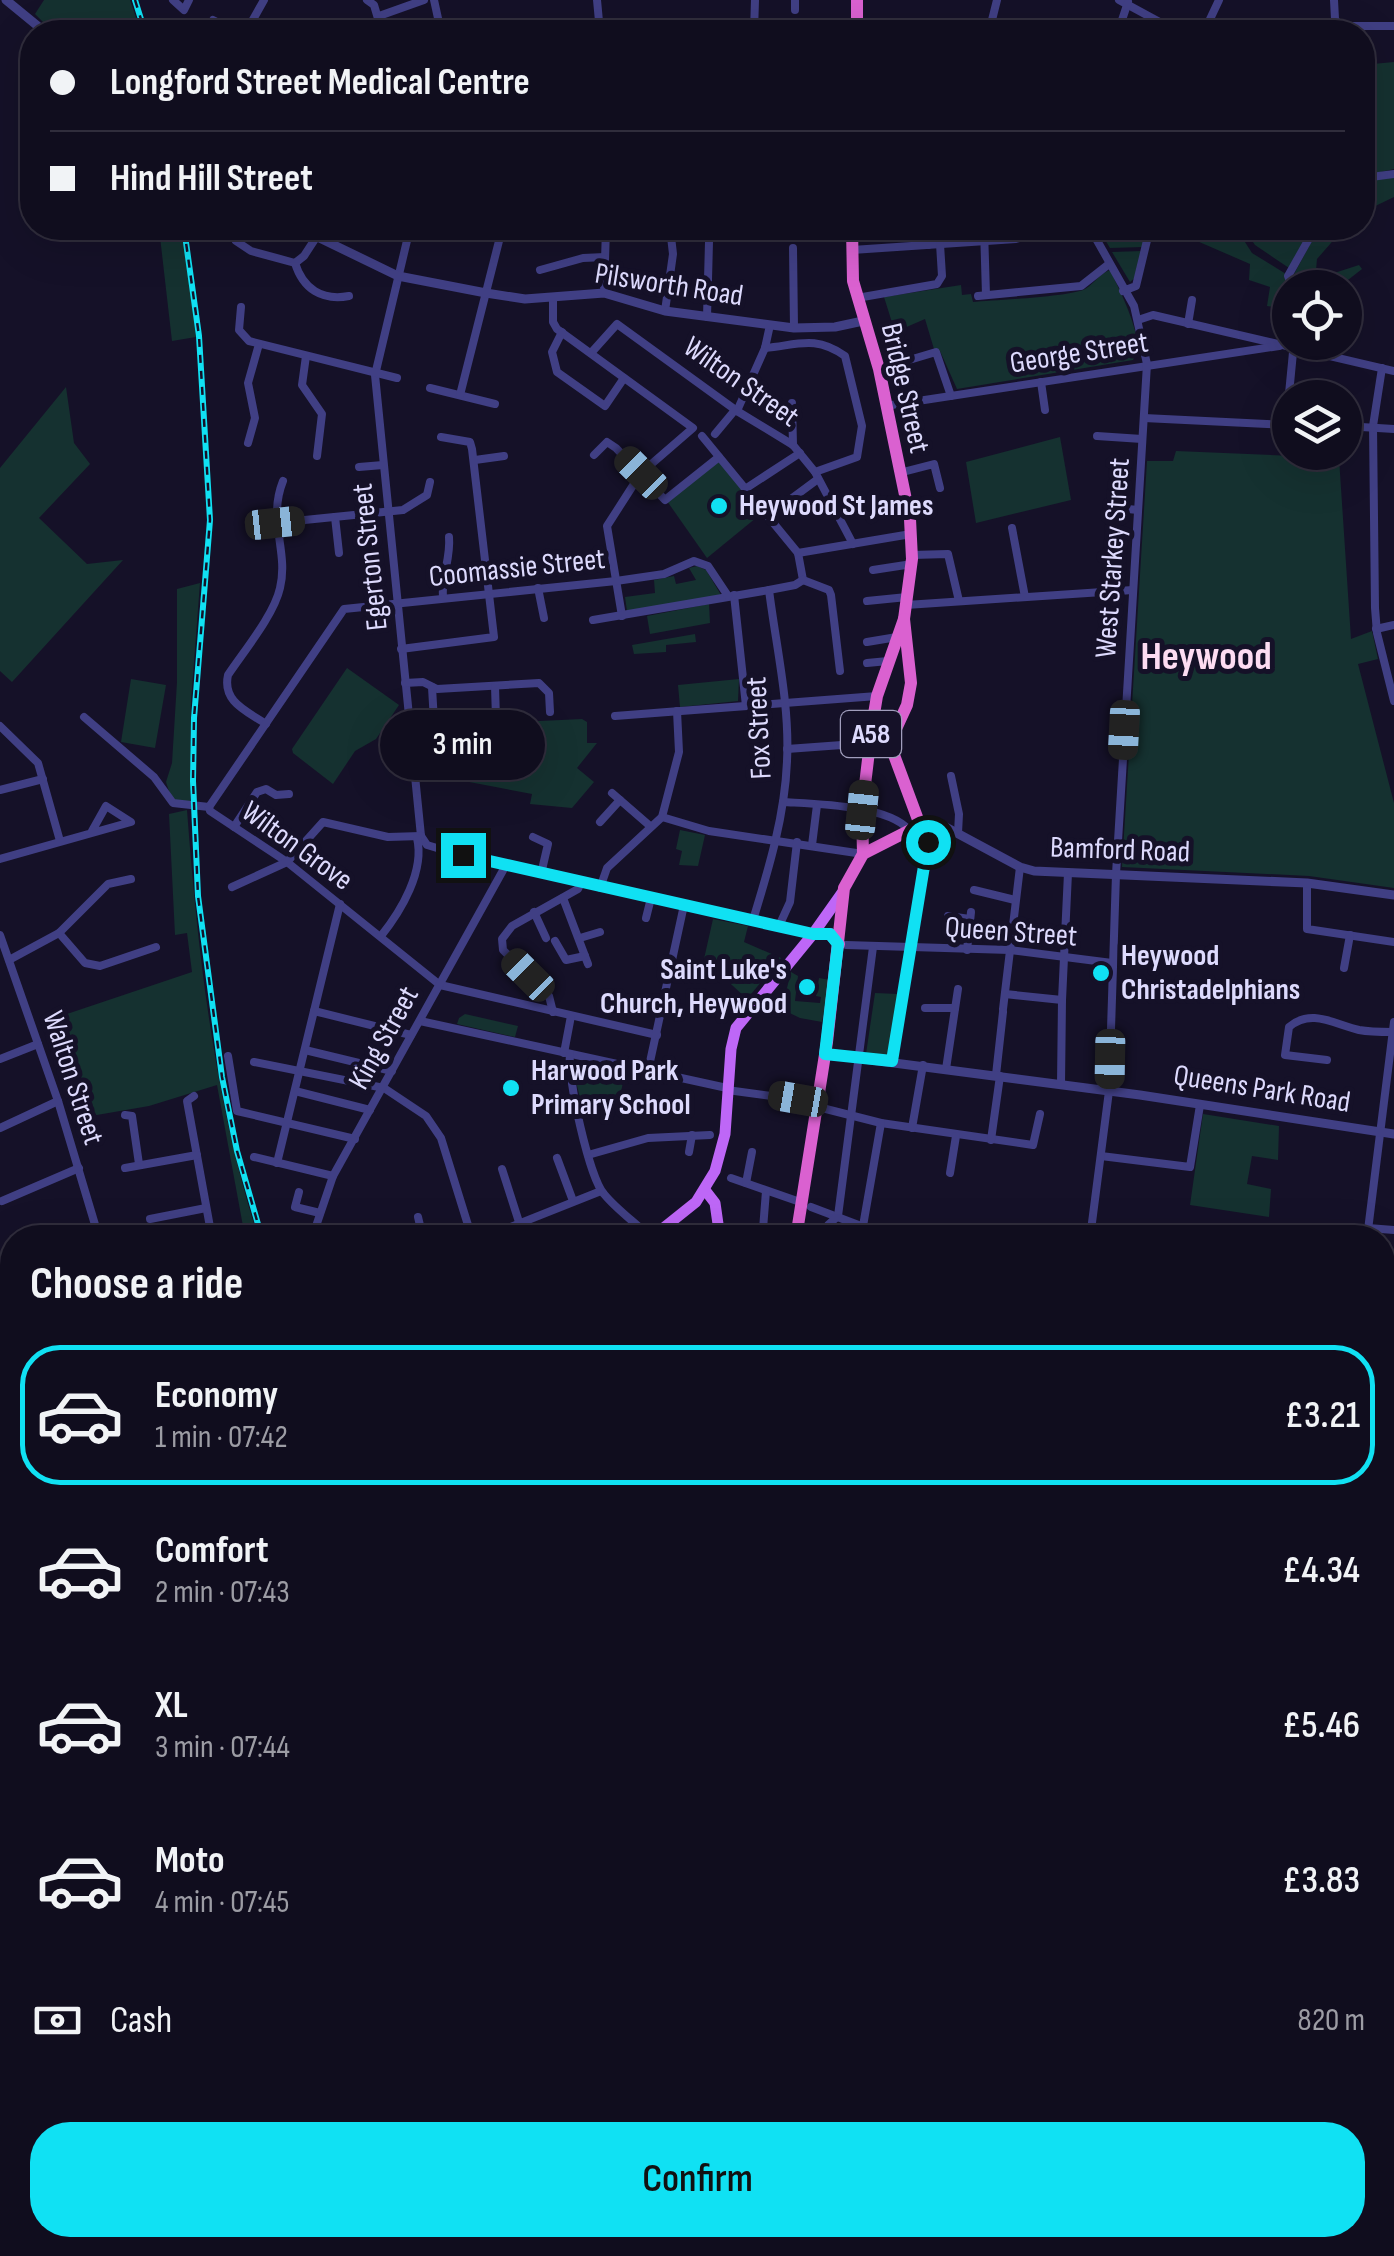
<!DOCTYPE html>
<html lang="en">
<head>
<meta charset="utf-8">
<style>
	:root { --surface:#100d1e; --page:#1e1b2b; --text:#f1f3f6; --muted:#9c9ca4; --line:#302d3c; --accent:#10e1f3 }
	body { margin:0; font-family:"Sofia Sans Condensed",sans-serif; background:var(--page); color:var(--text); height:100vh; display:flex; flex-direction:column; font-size:38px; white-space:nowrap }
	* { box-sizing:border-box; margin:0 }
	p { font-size:32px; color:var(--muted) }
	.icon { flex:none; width:55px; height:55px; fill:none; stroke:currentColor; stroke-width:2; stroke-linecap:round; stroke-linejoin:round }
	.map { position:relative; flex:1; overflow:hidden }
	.sheet { position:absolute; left:0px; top:1225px; width:1395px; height:1032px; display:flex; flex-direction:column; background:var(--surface); border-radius:40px 40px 0 0; box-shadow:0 10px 40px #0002,0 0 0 2px var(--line) }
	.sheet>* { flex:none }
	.banner { position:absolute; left:20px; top:20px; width:1355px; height:220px; border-radius:40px; box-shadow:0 10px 40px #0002,0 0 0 2px var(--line); display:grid; align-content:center; height:220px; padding:0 30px; background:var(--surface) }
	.fabs { position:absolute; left:1272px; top:270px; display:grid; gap:20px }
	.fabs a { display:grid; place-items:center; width:90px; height:90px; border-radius:50%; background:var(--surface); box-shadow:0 10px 40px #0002,0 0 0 2px var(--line); font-size:50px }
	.end { position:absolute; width:45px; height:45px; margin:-22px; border:12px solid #10e1f3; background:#111; box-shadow:0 0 0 5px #111 }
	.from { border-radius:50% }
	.bubble { position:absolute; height:70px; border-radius:35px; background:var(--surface); box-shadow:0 10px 40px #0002,0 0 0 2px var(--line); font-size:32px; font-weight:600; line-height:70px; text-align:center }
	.car { position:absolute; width:30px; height:60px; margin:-30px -15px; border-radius:12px; box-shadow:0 0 8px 2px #0007; background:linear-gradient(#222 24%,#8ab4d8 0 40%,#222 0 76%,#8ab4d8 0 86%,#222 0) }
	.banner b { display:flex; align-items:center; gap:35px; height:95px; font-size:38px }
	.banner b+b { border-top:2px solid var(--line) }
	.banner i { width:25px; height:25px; background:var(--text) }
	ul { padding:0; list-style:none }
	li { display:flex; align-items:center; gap:30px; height:140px; margin:0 20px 15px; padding:0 10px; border:5px solid transparent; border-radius:40px }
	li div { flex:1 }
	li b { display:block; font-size:38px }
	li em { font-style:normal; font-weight:600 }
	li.active { border-color:var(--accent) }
	li>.icon { width:90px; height:90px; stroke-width:1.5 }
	h2 { padding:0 30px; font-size:45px; line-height:120px }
	.pay { display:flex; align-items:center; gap:25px; height:110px; padding:0 30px; font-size:38px }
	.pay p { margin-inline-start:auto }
	.primary-button { display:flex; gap:20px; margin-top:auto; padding:20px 30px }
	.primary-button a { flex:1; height:115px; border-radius:40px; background:var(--accent); color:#111; font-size:40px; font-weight:600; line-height:115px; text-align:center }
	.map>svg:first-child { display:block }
	.green { fill:#153130 }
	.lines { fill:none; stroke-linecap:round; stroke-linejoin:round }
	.stream { stroke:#12294c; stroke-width:2.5 }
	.minor { stroke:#403f84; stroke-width:8 }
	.tertiary { stroke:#403f84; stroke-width:9 }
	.primary { stroke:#be67f7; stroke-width:11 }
	.trunk { stroke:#da61d0; stroke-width:12 }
	.rail-casing { stroke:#10e1f3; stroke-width:6 }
	.rail { stroke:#151128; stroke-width:2.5; stroke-dasharray:8; stroke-linecap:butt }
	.route { stroke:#10e1f3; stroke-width:12 }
	.poi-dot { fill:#10e1f3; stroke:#151128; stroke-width:4 }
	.labels { text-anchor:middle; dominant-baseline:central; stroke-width:10; stroke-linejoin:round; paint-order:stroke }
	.shield { fill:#151128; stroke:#a19ebd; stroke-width:2.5 }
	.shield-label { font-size:28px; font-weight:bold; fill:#dddafd }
	.street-label { font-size:30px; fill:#dddafd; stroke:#151128 }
	.poi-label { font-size:30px; font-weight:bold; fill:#dddafd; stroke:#151128; text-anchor:start }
	.district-label { font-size:40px; font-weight:bold; fill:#fddcf2; stroke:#151128 }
</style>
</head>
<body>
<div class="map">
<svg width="1394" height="2256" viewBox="0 0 1394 2256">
	<rect width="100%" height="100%" fill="#151128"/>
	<g class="green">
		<path d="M44,0H130L141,32H53L35,14Z"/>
		<path d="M1394,62V169L1368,175L1362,168V65Z"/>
		<path d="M1394,177V197L1363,212L1362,190L1374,180Z"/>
		<path d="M159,228H182L196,337L172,341Z"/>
		<path d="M1098,228H1147L1143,247L1110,248Z"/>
		<path d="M1167,228H1236L1252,253L1286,274L1290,310L1267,306L1270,287L1249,280L1250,264Z"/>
		<path d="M1278,228H1310L1289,268L1255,245L1244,229L1262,238Z"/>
		<path d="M1319,228H1344L1317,259L1316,270L1325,276L1359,265L1362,269L1339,287H1298L1293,276Z"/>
		<path d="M1142,251L1136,277L1130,282L1112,252Z"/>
		<path d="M1110,270C1123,297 1135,321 1139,350L1133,360L957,389L940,351L934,349L925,319L895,332L884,297L961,285L962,295L971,294L973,302C994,300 1070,297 1085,289C1095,283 1099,274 1110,270Z"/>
		<path d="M66,387L74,443L90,464L39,518L87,564L123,560L12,682L0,671V468Z"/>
		<path d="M1060,437L1071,500L976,523L966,462Z"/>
		<path d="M1176,451L1339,458L1351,639L1372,631L1378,659L1358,664L1394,803V888L1309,876L1122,867L1147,461H1173Z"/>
		<path d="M719,461L762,513L707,558L667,501Z"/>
		<path d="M697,566L706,570L721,595L627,611L625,597L655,593L654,580L674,576L676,584L696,580L689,568Z"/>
		<path d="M200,583L191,702L190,804L172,800L166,782L172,763L177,682V589Z"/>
		<path d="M709,604L710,623L650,634L647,616Z"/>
		<path d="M695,634L696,642L666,645V652L634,654L632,645Z"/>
		<path d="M347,668L399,705L376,739L355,751L333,784L293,753L292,749Z"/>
		<path d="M131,679L166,685L155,748L121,742Z"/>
		<path d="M739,679L738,701L680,707L678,685Z"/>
		<path d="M582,719L587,722V743H597L577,768L594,782L572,808L530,804L532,794L464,781L459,725Z"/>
		<path d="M187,810C198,955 214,1098 258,1237H245L217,1085L149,1106L91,1116L58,1017L192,972L187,933L175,935L169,814Z"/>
		<path d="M680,830L705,835L698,866L679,865L682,851L676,849Z"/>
		<path d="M713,919L748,926L744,942L781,958L747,999L704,959Z"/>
		<path d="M791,972L798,976L795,1001L820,1003L821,997L816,996L819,978L830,980L822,1022L800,1018L775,1006L787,988Z"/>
		<path d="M875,993L898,994L889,1056L866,1054Z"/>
		<path d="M465,1014L518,1026L515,1037L457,1024L459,1018Z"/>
		<path d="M582,1062L625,1073L619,1101L612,1099L609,1110L585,1117L574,1074Z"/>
		<path d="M1203,1114L1279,1126L1278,1160L1252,1156L1247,1184L1271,1189L1269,1217L1190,1205Z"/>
		<path d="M1394,1291V1568L1382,1565V1309H1392Z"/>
		<path d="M1383,1570L1394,1573V1657L1383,1656Z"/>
		<path d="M1383,1934L1394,1939V2156L1383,2153Z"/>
		<path d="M0,1975L12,1976V2245H16L13,2256H0Z"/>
		<path d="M261,2245H313L293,2256H261Z"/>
		<path d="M336,2245H469C437,2256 364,2256 336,2245Z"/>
		<path d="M532,2245H624L612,2256H538Z"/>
	</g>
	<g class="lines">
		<g class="stream">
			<path d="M1382,1562L1394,1567"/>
			<path d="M1320,2245L1326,2256"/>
			<path d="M258,2256V2245"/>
		</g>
		<g class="minor">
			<path d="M173,0L184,10L189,0"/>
			<path d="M367,0L374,5L382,32"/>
			<path d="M434,0L441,32"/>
			<path d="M597,0L600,32"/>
			<path d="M1119,0L1178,32"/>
			<path d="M1334,0L1335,19L1340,26H1394"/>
			<path d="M795,10V0"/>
			<path d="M379,16L424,0"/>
			<path d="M213,20L236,32"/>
			<path d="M246,32L264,0"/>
			<path d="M754,32L755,0"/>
			<path d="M989,32L997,0"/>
			<path d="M1064,32H1067"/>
			<path d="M1118,32L1128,2"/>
			<path d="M1204,32L1219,0"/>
			<path d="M1362,185L1371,177L1394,174"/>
			<path d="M410,228L375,375L421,836"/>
			<path d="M984,228L986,295"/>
			<path d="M1157,228L1173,234"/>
			<path d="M236,241L251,251L295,263"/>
			<path d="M928,245V228"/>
			<path d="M793,248L794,328"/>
			<path d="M852,250L1016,239L1058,228"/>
			<path d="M295,263C303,289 322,301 349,296"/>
			<path d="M295,263L304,256L317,236"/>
			<path d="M540,270L583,258L605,257"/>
			<path d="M1293,288L1288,276L1315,228"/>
			<path d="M1123,291L1136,286L1150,228"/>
			<path d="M604,293L606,228"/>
			<path d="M978,296L1081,286L1109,264"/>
			<path d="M857,298L937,284L942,276L940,244"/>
			<path d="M553,299V322L557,329L693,428L641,473L607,526L622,616"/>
			<path d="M241,307L239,330L249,341L397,378"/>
			<path d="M665,311L673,254L670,228"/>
			<path d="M707,317L709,242"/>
			<path d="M1138,320L1153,315L1394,371"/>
			<path d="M1188,324L1192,300"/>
			<path d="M562,332L552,352L557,372L605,406L624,378"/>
			<path d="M765,348C798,345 815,335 845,356L862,426L857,457L815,472"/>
			<path d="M591,353L617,324L737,411L793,445L815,472L853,544"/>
			<path d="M306,356L302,385L322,414L317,456"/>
			<path d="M1382,368L1373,426L1375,608L1377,633L1394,701"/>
			<path d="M879,369L936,352L951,396"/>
			<path d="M1041,382L1045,410"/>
			<path d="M430,388L495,404"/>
			<path d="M460,395L500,237"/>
			<path d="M792,403L793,445"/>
			<path d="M885,406L1279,346"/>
			<path d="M737,411L765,348L770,325"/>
			<path d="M1144,418L1290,425"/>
			<path d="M1286,425L1294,342"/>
			<path d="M1345,426L1394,429"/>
			<path d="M715,434L735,410"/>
			<path d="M702,436L798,553L803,580"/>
			<path d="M1097,436L1142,439"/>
			<path d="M248,443L255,418L248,383L259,344"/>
			<path d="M594,455L607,442L616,448L665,500L719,457"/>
			<path d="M475,460L504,456"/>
			<path d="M359,467L383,465"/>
			<path d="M899,473L934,464L940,488"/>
			<path d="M745,489L800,453"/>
			<path d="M1107,507L1138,510"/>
			<path d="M768,516L818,479"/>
			<path d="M335,517L339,553"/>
			<path d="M275,523L403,510L427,495L430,482"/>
			<path d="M1012,528L1025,597"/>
			<path d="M798,553L911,534"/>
			<path d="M912,555L948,554L959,601"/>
			<path d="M873,570L912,564"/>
			<path d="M803,580L829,590L831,595L840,671"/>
			<path d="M538,588L544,618"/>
			<path d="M734,595L746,706"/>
			<path d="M443,598C441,576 451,559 449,537"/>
			<path d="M867,601L907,597"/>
			<path d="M906,605L1133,590"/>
			<path d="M593,620L769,590L795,585L803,580"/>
			<path d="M1376,629L1394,625"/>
			<path d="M867,642L897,637"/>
			<path d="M401,649L494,637L472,449L470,442L441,437"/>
			<path d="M867,663L888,661"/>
			<path d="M405,683L423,682L437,689L539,683L549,693L550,712"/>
			<path d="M495,686L496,719"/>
			<path d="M432,687L434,722"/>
			<path d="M615,716L877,696"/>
			<path d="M84,717L154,777L173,803L209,807L210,811L287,862L440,985L657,1035"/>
			<path d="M266,724C247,711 222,702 228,675C244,651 274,615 280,588C289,551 267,521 283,481"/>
			<path d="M0,726L38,763L60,841"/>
			<path d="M787,749L842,745"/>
			<path d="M951,776L959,814L958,833"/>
			<path d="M0,790L43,779"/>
			<path d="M612,793L650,826"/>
			<path d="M783,802C815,804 888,805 909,830"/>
			<path d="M209,807L344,609L616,581L664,574L694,561L708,566L728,596"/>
			<path d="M662,817L709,831L863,854"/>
			<path d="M600,822L620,800"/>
			<path d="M234,827L257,792L266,789L276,795L289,794"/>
			<path d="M421,836L427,845L437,848L813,934"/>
			<path d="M533,837L548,844L541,874"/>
			<path d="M812,845L817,805"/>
			<path d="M0,859L131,822L106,806L92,831"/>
			<path d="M1307,883V929L1394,942"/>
			<path d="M232,887L287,862L323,822L388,837L421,836"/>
			<path d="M600,888L607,868L662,817L679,752L677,711"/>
			<path d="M974,890L1015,900"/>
			<path d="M563,898L588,964"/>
			<path d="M534,912L546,938"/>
			<path d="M948,916L970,919"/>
			<path d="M646,918L651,898"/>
			<path d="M753,920C769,868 785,815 787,761C790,705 776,646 769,590"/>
			<path d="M779,926L790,902L797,842"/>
			<path d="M59,933L85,963L100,966L156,947"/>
			<path d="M0,935L58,1101L99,1238"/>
			<path d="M381,936C401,911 425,871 417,838"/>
			<path d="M580,938L600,932"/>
			<path d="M555,941L566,960L585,956"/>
			<path d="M846,945L1010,950L1112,963"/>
			<path d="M967,950L971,912"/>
			<path d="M9,960L59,933L108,884L131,879"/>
			<path d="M1344,968L1350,935"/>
			<path d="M1005,994L1062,1000"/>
			<path d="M925,1008H955"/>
			<path d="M1003,1009L1020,867"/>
			<path d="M314,1011L411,1035"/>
			<path d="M553,1012L549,996L503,950L502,939L512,926L578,889L581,883"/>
			<path d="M420,1021L727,1088"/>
			<path d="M305,1050L392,1071"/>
			<path d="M564,1053L571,1016"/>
			<path d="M570,1054C567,1077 589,1177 604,1194C617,1210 636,1223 651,1238"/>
			<path d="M228,1056L237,1111L355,1139"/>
			<path d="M0,1059L38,1044"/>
			<path d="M1327,1060L1285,1055L1289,1027C1311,1008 1334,1024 1359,1030C1370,1032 1381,1032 1392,1032"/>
			<path d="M892,1061L926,854L928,837L920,825"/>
			<path d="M254,1062L384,1088L426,1116L441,1138L472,1238"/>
			<path d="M946,1069L958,989"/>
			<path d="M648,1071L684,905"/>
			<path d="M996,1075L1003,1012"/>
			<path d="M1061,1084L1062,1000L1068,873"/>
			<path d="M727,1090L817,1102"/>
			<path d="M295,1091L370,1110"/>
			<path d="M194,1096L187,1101L212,1238"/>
			<path d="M826,1109L881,1123L1033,1145L1040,1114"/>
			<path d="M125,1115L132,1116L139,1164"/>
			<path d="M0,1128L58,1101"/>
			<path d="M912,1128L923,1065"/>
			<path d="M991,1140L1000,1076"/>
			<path d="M689,1152L692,1135"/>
			<path d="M588,1155L648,1138L710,1135"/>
			<path d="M1101,1156L1190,1167L1200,1105"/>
			<path d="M254,1157L333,1176"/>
			<path d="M557,1158L573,1201"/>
			<path d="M277,1163L340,904"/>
			<path d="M125,1168L197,1155"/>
			<path d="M502,1169L519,1222"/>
			<path d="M950,1173L956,1136"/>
			<path d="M731,1178L803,1203"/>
			<path d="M746,1183L752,1152"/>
			<path d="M299,1192L295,1207L320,1213"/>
			<path d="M2,1201L79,1168"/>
			<path d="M811,1207L893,1238"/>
			<path d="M418,1217L423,1238"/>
			<path d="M150,1219L206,1208"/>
			<path d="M863,1226L881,1123"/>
			<path d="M1368,1228L1394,1230"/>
			<path d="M763,1229L766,1191"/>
			<path d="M64,1238L95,1226"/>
			<path d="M312,1238L333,1176L506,865"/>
			<path d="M483,1238L601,1191"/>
			<path d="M825,1238L828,1225L838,1216L873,947"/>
			<path d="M1026,1238H1035"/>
			<path d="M1090,1238L1109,1091L1116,874L1147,364L1134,306L1090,228"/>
			<path d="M1367,1238L1394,1022"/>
			<path d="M0,1262L12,1257"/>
			<path d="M0,1328L12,1323"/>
			<path d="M0,1631L12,1623"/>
			<path d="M1382,1929L1394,1933"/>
			<path d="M38,2250L64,2256"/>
			<path d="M108,2256L112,2245"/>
		</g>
		<g class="tertiary">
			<path d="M6,0L45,32"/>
			<path d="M299,228L398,276L486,293L525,299L604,293L665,311L794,328L835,327L863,321"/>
			<path d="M920,825L940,824L1020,867L1034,871L1307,883L1394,895"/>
			<path d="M825,1054L1140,1095L1394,1134"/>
			<path d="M0,1578L12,1598"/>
		</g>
		<g class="primary">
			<path d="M705,1190L715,1203L720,1238"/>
			<path d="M651,1238L696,1202L715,1171L725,1134L731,1049L736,1028L813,934L842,893"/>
			<path d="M0,1492L12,1488"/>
		</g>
		<g class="trunk">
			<path d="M857,0V32"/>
			<path d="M852,228L853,281L879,369L910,519L912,559L904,619L877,696L872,726L862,810L863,854"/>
			<path d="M813,934H830L839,944"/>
			<path d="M796,1238L827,1042L844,888L863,854L920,825L894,755L895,731L907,705L911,683L904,619"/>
			<path d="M1227,2245L1233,2256"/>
		</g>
		<defs>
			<g id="rail">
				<path d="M135,0L145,32"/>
				<path d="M184,228L199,336L210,520L194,718L193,781L198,896L222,1077L237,1151L262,1238"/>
			</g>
		</defs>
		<use href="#rail" class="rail-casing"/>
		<use href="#rail" class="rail"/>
	</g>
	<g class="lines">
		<path class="route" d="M463,855L813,934H830L838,944L825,1054L892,1061L928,842"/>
	</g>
	<g class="poi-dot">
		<circle cx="719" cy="506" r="10"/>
		<circle cx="1101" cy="973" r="10"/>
		<circle cx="807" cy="987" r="10"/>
		<circle cx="511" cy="1088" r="10"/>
	</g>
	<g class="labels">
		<rect class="shield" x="841" y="711" width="60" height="46" rx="8"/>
		<g class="shield-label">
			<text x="871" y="734">A58</text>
		</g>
		<g class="street-label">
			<text transform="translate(669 285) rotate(9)">Pilsworth Road</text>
			<text transform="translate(1079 353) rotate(-9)">George Street</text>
			<text transform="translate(741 382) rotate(35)">Wilton Street</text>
			<text transform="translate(905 388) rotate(77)">Bridge Street</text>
			<text transform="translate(370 557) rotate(-96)">Egerton Street</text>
			<text transform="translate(1113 558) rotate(-86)">West Starkey Street</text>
			<text transform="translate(517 568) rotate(-6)">Coomassie Street</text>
			<text transform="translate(759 728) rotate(-93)">Fox Street</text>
			<text transform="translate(297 846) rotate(36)">Wilton Grove</text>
			<text transform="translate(1120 850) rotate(2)">Bamford Road</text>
			<text transform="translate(1011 932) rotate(4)">Queen Street</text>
			<text transform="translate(384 1038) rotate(-61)">King Street</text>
			<text transform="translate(73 1078) rotate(72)">Walton Street</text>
			<text transform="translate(1262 1089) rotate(9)">Queens Park Road</text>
		</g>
		<g class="poi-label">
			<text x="739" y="506">Heywood St James</text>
			<text x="1121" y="956">Heywood<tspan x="1121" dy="34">Christadelphians</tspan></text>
			<text x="787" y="970" text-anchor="end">Saint Luke's<tspan x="787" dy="34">Church, Heywood</tspan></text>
			<text x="531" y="1071">Harwood Park<tspan x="531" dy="34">Primary School</tspan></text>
		</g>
		<g class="district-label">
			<text x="1206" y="657">Heywood</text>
		</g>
	</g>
</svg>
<div class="fabs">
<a><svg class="icon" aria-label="locate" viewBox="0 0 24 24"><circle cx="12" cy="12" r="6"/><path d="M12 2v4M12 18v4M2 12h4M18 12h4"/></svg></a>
<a><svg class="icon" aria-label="layers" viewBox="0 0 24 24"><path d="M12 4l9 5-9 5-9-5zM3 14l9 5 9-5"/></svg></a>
</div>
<i class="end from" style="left:928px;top:842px"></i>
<i class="end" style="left:463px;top:855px"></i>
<div class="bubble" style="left:380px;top:710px;width:165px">3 min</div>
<i class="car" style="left:641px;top:473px;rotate:315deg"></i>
<i class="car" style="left:275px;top:523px;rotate:84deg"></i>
<i class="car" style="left:1124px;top:730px;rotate:183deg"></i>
<i class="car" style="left:862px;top:810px;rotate:6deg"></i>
<i class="car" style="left:528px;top:975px;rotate:315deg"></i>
<i class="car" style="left:1110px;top:1059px;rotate:181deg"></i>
<i class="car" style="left:798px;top:1099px;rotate:280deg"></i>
<div class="banner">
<b><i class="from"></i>Longford Street Medical Centre</b>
<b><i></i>Hind Hill Street</b>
</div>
<section class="sheet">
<h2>Choose a ride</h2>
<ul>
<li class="active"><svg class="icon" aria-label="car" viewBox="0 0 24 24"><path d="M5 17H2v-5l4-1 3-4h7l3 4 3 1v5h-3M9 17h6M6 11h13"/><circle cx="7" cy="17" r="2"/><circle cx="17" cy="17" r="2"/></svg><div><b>Economy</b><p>1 min · 07:42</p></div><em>£3.21</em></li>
<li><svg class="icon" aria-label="car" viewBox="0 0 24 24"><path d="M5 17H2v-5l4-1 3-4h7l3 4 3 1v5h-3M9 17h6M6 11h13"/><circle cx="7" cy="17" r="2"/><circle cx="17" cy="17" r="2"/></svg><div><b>Comfort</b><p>2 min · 07:43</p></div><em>£4.34</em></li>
<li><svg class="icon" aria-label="car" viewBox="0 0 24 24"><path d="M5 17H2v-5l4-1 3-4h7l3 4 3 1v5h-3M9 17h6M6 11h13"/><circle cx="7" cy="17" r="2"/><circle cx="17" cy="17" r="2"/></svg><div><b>XL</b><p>3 min · 07:44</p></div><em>£5.46</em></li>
<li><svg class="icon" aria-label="car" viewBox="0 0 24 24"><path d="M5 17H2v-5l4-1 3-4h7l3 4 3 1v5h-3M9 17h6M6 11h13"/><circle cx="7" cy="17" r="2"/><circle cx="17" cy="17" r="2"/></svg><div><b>Moto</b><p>4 min · 07:45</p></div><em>£3.83</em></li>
</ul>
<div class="pay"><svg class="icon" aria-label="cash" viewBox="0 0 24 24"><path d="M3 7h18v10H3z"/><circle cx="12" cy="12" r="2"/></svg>Cash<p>820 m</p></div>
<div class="primary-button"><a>Confirm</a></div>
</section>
</div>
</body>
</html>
